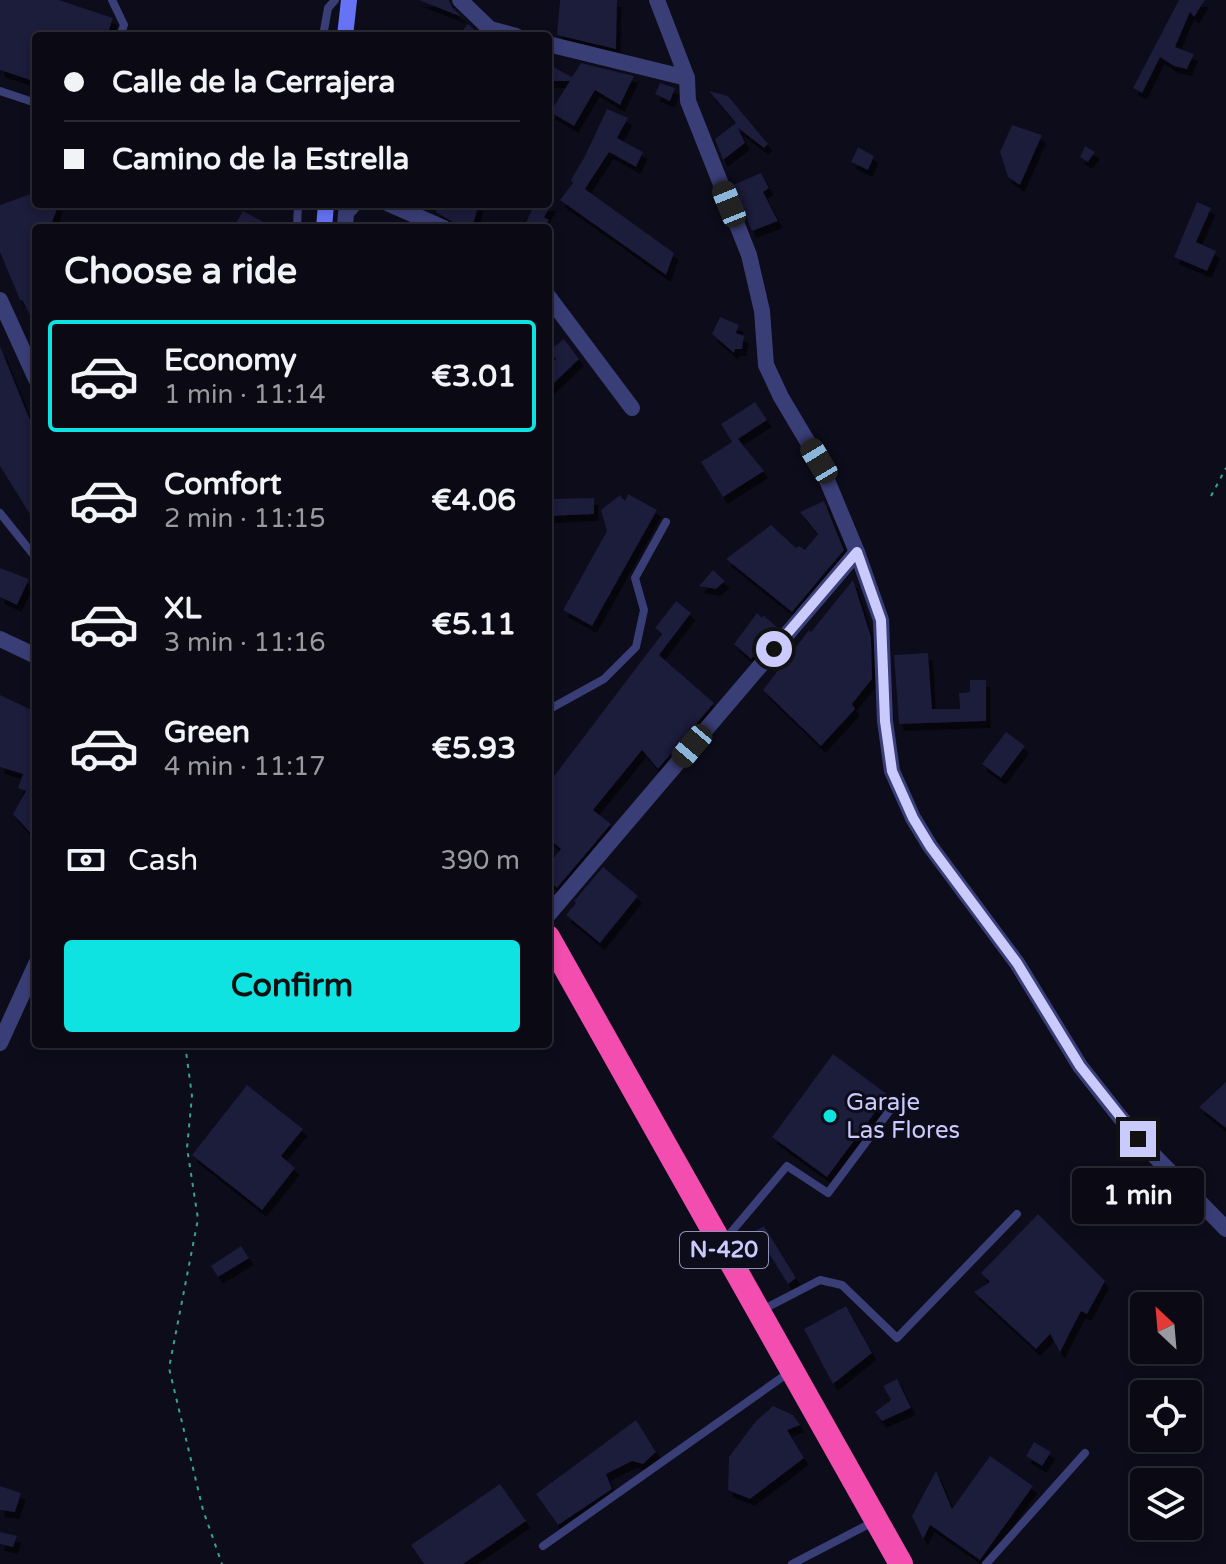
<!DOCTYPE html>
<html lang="en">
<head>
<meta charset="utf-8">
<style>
	:root { --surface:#0a0914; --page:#13121d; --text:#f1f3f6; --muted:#999aa0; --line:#2a2a34; --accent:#0fe3e1 }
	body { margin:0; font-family:"Varela Round",sans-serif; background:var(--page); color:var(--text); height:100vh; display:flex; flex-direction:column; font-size:30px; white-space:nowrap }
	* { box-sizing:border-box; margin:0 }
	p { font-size:26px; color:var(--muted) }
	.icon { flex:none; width:44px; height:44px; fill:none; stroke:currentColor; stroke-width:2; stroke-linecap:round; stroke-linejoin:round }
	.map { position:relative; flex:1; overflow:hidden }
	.panel { position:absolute; left:32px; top:224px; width:520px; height:824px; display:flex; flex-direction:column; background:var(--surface); border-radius:8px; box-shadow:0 4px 12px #0003,0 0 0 2px var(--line) }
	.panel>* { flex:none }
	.banner { position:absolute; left:32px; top:32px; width:520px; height:176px; border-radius:8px; box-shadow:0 4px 12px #0003,0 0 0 2px var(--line); display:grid; align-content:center; height:176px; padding:0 32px; background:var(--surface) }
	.needle { width:52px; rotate:334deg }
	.buttons { position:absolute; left:1130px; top:1292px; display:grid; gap:16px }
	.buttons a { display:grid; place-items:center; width:72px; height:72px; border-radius:8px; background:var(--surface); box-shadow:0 4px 12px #0003,0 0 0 2px var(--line); font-size:40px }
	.end { position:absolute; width:36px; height:36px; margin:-18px; border:10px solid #cacafc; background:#111; box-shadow:0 0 0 4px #111 }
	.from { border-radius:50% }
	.bubble { position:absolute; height:56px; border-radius:8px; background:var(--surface); box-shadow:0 4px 12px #0003,0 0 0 2px var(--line); font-size:26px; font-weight:700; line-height:56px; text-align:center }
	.car { position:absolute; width:24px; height:48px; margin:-24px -12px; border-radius:10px; box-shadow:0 0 6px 2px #0007; background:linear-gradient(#222 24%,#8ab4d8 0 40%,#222 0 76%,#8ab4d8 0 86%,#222 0) }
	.banner b { display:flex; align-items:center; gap:28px; height:76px; font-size:30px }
	.banner b+b { border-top:2px solid var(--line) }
	.banner i { width:20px; height:20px; background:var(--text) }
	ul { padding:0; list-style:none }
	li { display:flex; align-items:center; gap:24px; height:112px; margin:0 16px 12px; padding:0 16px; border:4px solid transparent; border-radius:8px }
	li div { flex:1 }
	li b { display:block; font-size:30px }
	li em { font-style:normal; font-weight:700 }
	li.selected { border-color:var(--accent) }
	li>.icon { width:72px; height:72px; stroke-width:1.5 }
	h2 { padding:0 32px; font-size:36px; line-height:96px }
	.pay { display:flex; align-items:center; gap:20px; height:88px; padding:0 32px; font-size:30px }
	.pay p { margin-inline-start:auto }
	.button { display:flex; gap:16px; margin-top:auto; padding:16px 32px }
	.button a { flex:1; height:92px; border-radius:8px; background:var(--accent); color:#111; font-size:32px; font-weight:700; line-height:92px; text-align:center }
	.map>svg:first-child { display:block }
	.building { fill:#1d1a3b; filter:url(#shadow) }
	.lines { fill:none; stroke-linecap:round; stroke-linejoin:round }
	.path { stroke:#34a592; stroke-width:2; stroke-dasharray:4 6; stroke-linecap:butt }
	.lane { stroke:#3a3e77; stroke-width:8 }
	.street { stroke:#3a3e77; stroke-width:16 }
	.secondary { stroke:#6773f5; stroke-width:16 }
	.highway { stroke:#f34daf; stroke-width:24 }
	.route { stroke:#cacafc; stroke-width:10 }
	.poi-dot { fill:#0fe3e1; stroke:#0d0c1b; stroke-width:3 }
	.labels { text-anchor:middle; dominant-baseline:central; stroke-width:6; stroke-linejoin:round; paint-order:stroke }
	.shield { fill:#0d0c1b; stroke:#9191b8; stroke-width:2 }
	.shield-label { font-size:22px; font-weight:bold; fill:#cacafc }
	.poi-label { font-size:24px; fill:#cacafc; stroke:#0d0c1b; text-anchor:start }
</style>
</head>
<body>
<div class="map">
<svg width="1226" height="1564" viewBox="0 0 1226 1564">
	<defs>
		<filter id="shadow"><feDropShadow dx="4.5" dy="7" stdDeviation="0" flood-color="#0009"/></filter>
	</defs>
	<rect width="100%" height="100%" fill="#0d0c1b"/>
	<g class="building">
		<path d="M0,0H59L113,18L107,36H36V82L0,70Z"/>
		<path d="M419,0H449L452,7L462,17Z"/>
		<path d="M560,0H617L616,49L557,35Z"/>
		<path d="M1179,0H1205L1194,17L1190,12L1175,47L1194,54L1187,69L1174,66L1160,57L1142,93L1133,88Z"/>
		<path d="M468,24L478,33L481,36H458Z"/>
		<path d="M581,63L634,76L620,105L595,90L574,126L550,112L570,81H548V64L572,77Z"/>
		<path d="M660,83L675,88L670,101L655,94Z"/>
		<path d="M709,91L728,96L768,144L764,148L738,128L745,143L723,160L715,139L736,123Z"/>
		<path d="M607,109L628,118L617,138L643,152L636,167L609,152L585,189L674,253L666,275L560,200L573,183L571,180L585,156Z"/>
		<path d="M1012,125L1042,135L1020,185L1008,177L1000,152Z"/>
		<path d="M1085,146L1095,152L1088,162L1080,157Z"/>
		<path d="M858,147L874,156L868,170L851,162Z"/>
		<path d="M761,173L769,188L763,192L778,221L752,231L733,185Z"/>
		<path d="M36,192V204H59L52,222L41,228H36V327L23,301L20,300L0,252V205Z"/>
		<path d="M1197,202L1211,208L1196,242L1216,251L1207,271L1174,257Z"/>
		<path d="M437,204H479L472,228H462L436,212Z"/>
		<path d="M534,204H552L544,217L549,220L543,228H524Z"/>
		<path d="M243,211L275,228H246L236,223Z"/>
		<path d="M720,317L739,325L736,333L744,336L742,349H735L734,353L712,334Z"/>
		<path d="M564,339L579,359L548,389V366L556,359L549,351Z"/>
		<path d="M0,346L36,435V524L0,466Z"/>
		<path d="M755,402L767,420L738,439L764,471L723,497L701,462L732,442L721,424Z"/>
		<path d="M628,494L657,510L592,626L563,610L607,531L601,510L620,495L625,501Z"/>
		<path d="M594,498V514L548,516V499Z"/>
		<path d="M824,501L844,550L792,612L726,559L771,525L796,548L799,546L805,550L818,534L800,512Z"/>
		<path d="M0,568L29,579L17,605L0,597Z"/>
		<path d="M713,570L725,581L716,589L699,586Z"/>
		<path d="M853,580L871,637L872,679L852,704L855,709L821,746L763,690L809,630L811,632Z"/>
		<path d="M676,601L691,613L659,655L714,703L658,769L642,750L593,810L611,824L557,888L548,880V865L561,849L548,838V824L554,817L548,812V784L662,634L655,628Z"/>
		<path d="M757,613L762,618L763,615L778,628L751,659L734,644Z"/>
		<path d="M928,653L932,709H960L959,693L970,692V680H986V721L899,724L894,655Z"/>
		<path d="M0,695L36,712V839L13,814L26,791L18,788L23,774L0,767Z"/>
		<path d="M1006,732L1025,746L1001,778L982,764Z"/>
		<path d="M603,867L638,896L600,943L566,915L576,903L574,901Z"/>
		<path d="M833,1054L888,1095L827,1177L772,1137Z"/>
		<path d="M1226,1082V1128L1199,1107Z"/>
		<path d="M247,1085L303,1129L281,1156L295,1168L262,1210L192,1155Z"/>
		<path d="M1038,1214L1105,1281L1087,1314L1081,1311L1060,1352L1050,1334L1036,1349L974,1292L990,1282L981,1273Z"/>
		<path d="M764,1226L796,1278L788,1284L755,1231Z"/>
		<path d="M241,1246L249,1258L218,1277L211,1266Z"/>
		<path d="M846,1306L872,1353L833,1384L804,1329Z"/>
		<path d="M897,1379L911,1408L882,1421L875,1412L891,1400L883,1386Z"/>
		<path d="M773,1406L793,1415L800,1425L787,1430L804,1458L750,1499L728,1490L729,1457L756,1421Z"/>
		<path d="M636,1420L656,1452L643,1464L632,1461L606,1474L612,1489L558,1525L536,1494Z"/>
		<path d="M1034,1442L1051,1452L1042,1466L1026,1456Z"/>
		<path d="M990,1456L1033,1486L980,1560L930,1525L923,1539L912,1516L936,1471L952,1509Z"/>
		<path d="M500,1484L526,1521L463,1564H424L411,1545Z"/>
		<path d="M0,1486L21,1493L15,1512L0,1510Z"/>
		<path d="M0,1532L17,1536L13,1547L0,1544Z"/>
	</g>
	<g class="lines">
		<g class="path">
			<path d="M1211,496L1226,468"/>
			<path d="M185,1044L192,1096L187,1148L198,1219L169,1368L203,1510L222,1564"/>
		</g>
		<g class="lane">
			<path d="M112,0L124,25L120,36"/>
			<path d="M323,36L328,8L335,0"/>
			<path d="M0,91L36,103"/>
			<path d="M297,228L298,204"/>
			<path d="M0,513L36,558"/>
			<path d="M548,710L604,679L636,647L644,610L635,578L666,522"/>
			<path d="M722,1243L787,1166L828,1193L896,1102"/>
			<path d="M760,1311L820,1280L842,1285L897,1338L1017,1214"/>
			<path d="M543,1546L791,1371"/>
			<path d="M792,1564L875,1521"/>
			<path d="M986,1564L1085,1453"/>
		</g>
		<g class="street">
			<path d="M460,0L490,29L516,36"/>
			<path d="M657,0L687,78"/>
			<path d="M548,44L687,78L688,101L749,255L762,311L766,365L781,397L819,461L857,552L881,620L885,721L892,771L913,818L930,846L1017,963L1080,1066L1116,1112L1138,1139L1226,1229"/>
			<path d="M389,204L444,228"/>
			<path d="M345,228L346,213L354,204"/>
			<path d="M548,296L632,408"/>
			<path d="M0,300L36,379"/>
			<path d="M0,639L36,656"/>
			<path d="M548,915L857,552"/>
			<path d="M0,1043L36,964"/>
		</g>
		<g class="secondary">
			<path d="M345,36L349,0"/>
			<path d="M324,228L326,204"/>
		</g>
		<path class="highway" d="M548,937L901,1564"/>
	</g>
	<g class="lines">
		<path class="route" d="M774,649L857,552L881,620L885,721L892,771L913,818L930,846L1017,963L1080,1066L1138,1139"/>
	</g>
	<circle class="poi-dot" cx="830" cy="1116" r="8"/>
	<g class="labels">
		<rect class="shield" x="680" y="1232" width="88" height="36" rx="6"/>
		<g class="shield-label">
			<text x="724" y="1250">N-420</text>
		</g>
		<g class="poi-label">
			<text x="846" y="1102">Garaje<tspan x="846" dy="28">Las Flores</tspan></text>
		</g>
	</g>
</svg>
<div class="buttons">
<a><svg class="needle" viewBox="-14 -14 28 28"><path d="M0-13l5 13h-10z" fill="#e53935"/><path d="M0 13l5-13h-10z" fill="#999aa0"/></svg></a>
<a><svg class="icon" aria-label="locate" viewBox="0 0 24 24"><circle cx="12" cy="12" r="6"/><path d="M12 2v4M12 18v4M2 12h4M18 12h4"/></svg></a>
<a><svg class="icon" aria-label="layers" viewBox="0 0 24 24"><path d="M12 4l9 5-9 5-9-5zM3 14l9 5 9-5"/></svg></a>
</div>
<i class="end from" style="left:774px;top:649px"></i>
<i class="end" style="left:1138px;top:1139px"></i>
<div class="bubble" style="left:1072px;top:1168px;width:132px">1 min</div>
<i class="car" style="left:729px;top:204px;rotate:338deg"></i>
<i class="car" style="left:819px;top:461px;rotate:329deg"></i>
<i class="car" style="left:692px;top:746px;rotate:220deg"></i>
<div class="banner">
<b><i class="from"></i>Calle de la Cerrajera</b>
<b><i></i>Camino de la Estrella</b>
</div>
<section class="panel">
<h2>Choose a ride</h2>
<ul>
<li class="selected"><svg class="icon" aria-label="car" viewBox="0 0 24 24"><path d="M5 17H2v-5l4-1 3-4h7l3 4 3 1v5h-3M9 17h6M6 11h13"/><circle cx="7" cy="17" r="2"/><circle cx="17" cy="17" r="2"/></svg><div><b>Economy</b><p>1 min · 11:14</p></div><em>€3.01</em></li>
<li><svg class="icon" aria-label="car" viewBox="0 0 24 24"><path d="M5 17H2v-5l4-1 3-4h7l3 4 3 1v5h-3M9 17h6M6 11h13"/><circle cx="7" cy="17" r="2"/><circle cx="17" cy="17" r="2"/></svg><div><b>Comfort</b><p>2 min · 11:15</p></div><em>€4.06</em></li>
<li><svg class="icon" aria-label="car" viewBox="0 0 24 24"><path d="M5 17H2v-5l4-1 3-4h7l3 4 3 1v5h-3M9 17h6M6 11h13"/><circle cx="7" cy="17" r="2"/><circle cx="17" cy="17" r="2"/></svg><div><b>XL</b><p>3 min · 11:16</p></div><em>€5.11</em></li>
<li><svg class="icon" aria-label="car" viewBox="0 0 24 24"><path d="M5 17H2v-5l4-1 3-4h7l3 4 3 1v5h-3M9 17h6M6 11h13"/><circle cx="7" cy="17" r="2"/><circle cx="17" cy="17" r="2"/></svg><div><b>Green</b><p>4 min · 11:17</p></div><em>€5.93</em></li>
</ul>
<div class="pay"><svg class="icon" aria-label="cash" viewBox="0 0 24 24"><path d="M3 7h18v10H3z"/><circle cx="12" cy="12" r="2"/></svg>Cash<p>390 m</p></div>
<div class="button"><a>Confirm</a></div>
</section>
</div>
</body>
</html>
